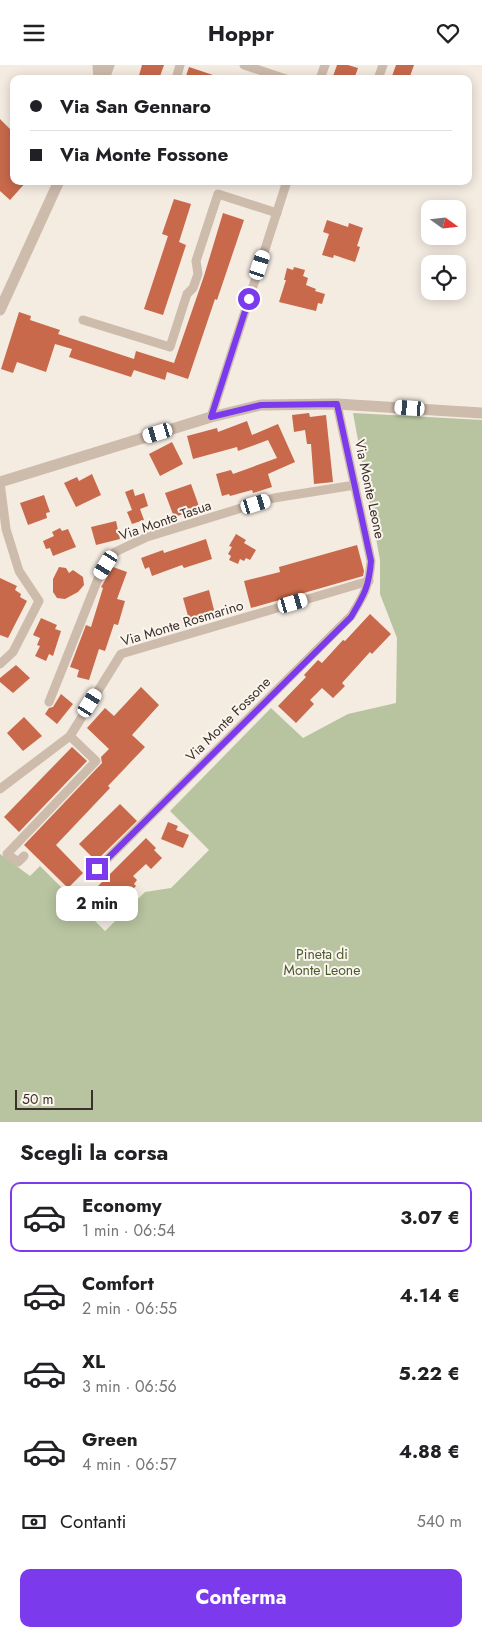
<!DOCTYPE html>
<html lang="it">
<head>
<meta charset="utf-8">
<style>
	:root { --surface:#fff; --page:#f6f6f6; --text:#202124; --muted:#757577; --line:#e0e0e0; --accent:#7c3aed }
	body { margin:0; font-family:Jost,sans-serif; background:var(--page); color:var(--text); height:100vh; display:flex; flex-direction:column; font-size:19px; white-space:nowrap }
	* { box-sizing:border-box; margin:0 }
	p { font-size:16px; color:var(--muted) }
	.icon { flex:none; width:28px; height:28px; fill:none; stroke:currentColor; stroke-width:2; stroke-linecap:round; stroke-linejoin:round }
	.map { position:relative; height:1057px; overflow:hidden }
	.panel { display:flex; flex-direction:column; background:var(--surface); flex:1 }
	.panel>* { flex:none }
	.guide { position:absolute; left:10px; top:10px; width:462px; height:110px; border-radius:10px; box-shadow:0 2px 12px #0003; display:grid; align-content:center; height:110px; padding:0 20px; background:var(--surface) }
	.needle { width:32px; rotate:105deg }
	.fabs { position:absolute; left:421px; top:135px; display:grid; gap:10px }
	.fabs a { display:grid; place-items:center; width:45px; height:45px; border-radius:10px; background:var(--surface); box-shadow:0 2px 12px #0003; font-size:25px }
	.scale { position:absolute; left:15px; bottom:12px; width:78px; box-sizing:border-box; padding-left:5px; border:2px solid #3b302b; border-top:0; font-size:14px; line-height:18px; white-space:nowrap; color:#3b302b; -webkit-text-stroke:4px #fbf5ee; paint-order:stroke }
	.end { position:absolute; width:22px; height:22px; margin:-11px; border:6px solid #7c3aed; background:#fff; box-shadow:0 0 0 2px #fff }
	.from { border-radius:50% }
	.bubble { position:absolute; height:35px; border-radius:10px; background:var(--surface); box-shadow:0 2px 12px #0003; font-size:16px; font-weight:700; line-height:35px; text-align:center }
	.car { position:absolute; width:15px; height:30px; margin:-15px -8px; border-radius:6px; box-shadow:0 0 4px 1px #0007; background:linear-gradient(#fff 24%,#345 0 40%,#fff 0 76%,#345 0 86%,#fff 0) }
	.guide b { display:flex; align-items:center; gap:18px; height:48px; font-size:19px }
	.guide b+b { border-top:1px solid var(--line) }
	.guide i { width:12px; height:12px; background:var(--text) }
	ul { padding:0; list-style:none }
	li { display:flex; align-items:center; gap:15px; height:70px; margin:0 10px 8px; padding:0 10px; border:2px solid transparent; border-radius:10px }
	li div { flex:1 }
	li b { display:block; font-size:19px }
	li em { font-style:normal; font-weight:700 }
	li.selected { border-color:var(--accent) }
	li>.icon { width:45px; height:45px; stroke-width:1.5 }
	h2 { padding:0 20px; font-size:22px; line-height:60px }
	.pay { display:flex; align-items:center; gap:12px; height:55px; padding:0 20px; font-size:19px }
	.pay p { margin-inline-start:auto }
	.button { display:flex; gap:10px; margin-top:auto; padding:10px 20px }
	.button a { flex:1; height:58px; border-radius:10px; background:var(--accent); color:#fff; font-size:20px; font-weight:700; line-height:58px; text-align:center }
	header { display:flex; justify-content:space-between; align-items:center; height:65px; padding:0 20px; background:var(--surface); font-size:22px; font-weight:700 }
	.map>svg:first-child { display:block }
	.green { fill:#b8c4a0 }
	.building { fill:#c8694b }
	.lines { fill:none; stroke-linecap:round; stroke-linejoin:round }
	.minor { stroke:#cdbbac; stroke-width:9 }
	.tertiary { stroke:#cdbbac; stroke-width:11 }
	.route { stroke:#7c3aed; stroke-width:6 }
	.labels { text-anchor:middle; dominant-baseline:central; stroke-width:4; stroke-linejoin:round; paint-order:stroke }
	.street-label { font-size:14px; fill:#3b302b; stroke:#fbf5ee }
	.park-label { font-size:14px; fill:#4a5a2e; stroke:#fbf5ee }
</style>
</head>
<body>
<header><svg class="icon" aria-label="menu" viewBox="0 0 24 24"><path d="M4 6h16M4 12h16M4 18h16"/></svg>Hoppr<svg class="icon" aria-label="heart" viewBox="0 0 24 24"><path d="M12 20l-8-8c-3-5 5-10 8-4 3-6 11-1 8 4z"/></svg></header>
<div class="map">
<svg width="482" height="1057" viewBox="0 0 482 1057">
	<rect width="100%" height="100%" fill="#f4ebe1"/>
	<path class="green" d="M353,348L482,355V1057H0V789L30,811L40,801L105,866L145,827L171,823L209,785L170,746L271,643L303,673L348,649L396,638L397,573L380,529V495Z"/>
	<g class="building">
		<path d="M142,0H164L159,14H138Z"/>
		<path d="M337,0H348L358,3L354,14H332Z"/>
		<path d="M396,0H414L409,14H391Z"/>
		<path d="M189,2L219,12L218,14H185Z"/>
		<path d="M0,54L14,68V116H27L10,135L0,126Z"/>
		<path d="M174,134L191,139L179,177L186,180L163,250L144,244L168,171L162,169Z"/>
		<path d="M223,148L244,155L217,235L215,234L188,314L167,307L165,315L134,305L131,312L69,292L72,284L55,279L46,307L17,297L13,308L1,304L19,247L31,251L30,255L60,265L58,269L134,294L136,286L174,298L204,211Z"/>
		<path d="M327,155L348,162L349,158L363,163L357,181L360,182L355,197L334,190L333,193L322,190L329,169L323,167Z"/>
		<path d="M294,202L305,205L303,211L308,213L306,220L316,224L315,226L325,229L322,239L318,238L316,246L279,237L286,215H284L287,203L293,205Z"/>
		<path d="M309,348L310,352L326,350L333,417L314,419L311,379H307L305,365L294,367L292,350Z"/>
		<path d="M247,356L252,370L278,359L295,397L268,409L272,422L253,428L252,425L230,431L229,429L222,431L216,409L231,405L233,409L277,393L268,375L238,386L237,382L193,394L187,371L217,363L218,367Z"/>
		<path d="M172,377L183,399L160,411L149,389Z"/>
		<path d="M92,409L101,430L76,442L64,418L77,412L79,416Z"/>
		<path d="M191,419L200,444L174,452L165,428Z"/>
		<path d="M133,424L135,431L144,428L148,441L140,444L144,455L132,459L127,447L132,445L125,427Z"/>
		<path d="M44,430L50,447L46,448L47,453L28,460L20,438Z"/>
		<path d="M116,456L120,474L96,480L91,462Z"/>
		<path d="M60,463L62,466L68,464L76,482L53,491L50,483L46,484L43,476L54,471L52,467Z"/>
		<path d="M236,469L246,475L244,478L256,485L250,495L246,493L244,496L240,494L238,499L229,495L231,491L228,489L232,482L229,481Z"/>
		<path d="M206,474L212,494L184,503L182,500L152,511L149,502L145,504L141,493L163,485L164,488Z"/>
		<path d="M357,480L364,506L363,511L251,543L244,516L280,507L279,502Z"/>
		<path d="M59,502L66,503L69,508L73,505L83,512L84,520L78,527L65,534L57,533L53,527V514Z"/>
		<path d="M113,502L127,507L117,534L125,536L118,560L114,559L105,586L99,584L89,615L77,612L79,605L70,602L86,560L91,562L103,523L101,522Z"/>
		<path d="M0,513L17,521L15,525L21,529L20,532L27,536L8,573L0,570Z"/>
		<path d="M209,525L215,549L190,558L183,533Z"/>
		<path d="M370,549L391,569L372,589L370,587L342,618L345,621L333,633L322,623L310,635L314,639L296,658L278,641L306,612L304,610L318,595L322,598L343,575L345,576Z"/>
		<path d="M41,553L57,560L55,564L61,566L53,591L49,589L46,596L35,591L40,581L37,580L40,573L33,570Z"/>
		<path d="M16,600L30,613L13,628L0,617V613Z"/>
		<path d="M141,622L159,640L132,670L145,682L108,721L110,723L56,780L83,808L68,823L24,780L102,698L101,692L109,684L87,663L105,643L114,651Z"/>
		<path d="M61,629L73,639L57,659L45,649L49,643L53,642Z"/>
		<path d="M24,652L42,671L23,686L7,668Z"/>
		<path d="M72,682L87,696L19,767L4,752Z"/>
		<path d="M120,739L137,756L96,796L79,779Z"/>
		<path d="M168,757L178,761L176,765L189,770L183,783L161,774Z"/>
		<path d="M146,773L156,783L154,785L162,793L151,804L146,799L133,811L137,815L134,819L136,821L103,855L83,836Z"/>
	</g>
	<g class="lines">
		<g class="minor">
			<path d="M244,0L286,14"/>
			<path d="M176,14L180,0"/>
			<path d="M320,14L325,0"/>
			<path d="M378,14L383,0"/>
			<path d="M83,255L170,282L187,229L193,223L198,209L196,196L218,129L277,148"/>
			<path d="M211,352L287,116"/>
			<path d="M0,599L13,587L39,536L19,506L6,464L0,417"/>
			<path d="M49,637L98,514L115,487L147,472L274,433L355,420"/>
			<path d="M0,724L70,671L121,589L369,516"/>
			<path d="M24,791L18,797L7,789L96,696L70,671"/>
			<path d="M97,804L351,551C364,530 369,522 371,496L337,339"/>
		</g>
		<g class="tertiary">
			<path d="M98,0L99,14"/>
			<path d="M104,14L109,0"/>
			<path d="M0,245L59,116"/>
			<path d="M0,417L211,352L261,340L337,339L482,348"/>
		</g>
	</g>
	<g class="lines">
		<path class="route" d="M97,804L351,552C364,530 369,522 371,496L337,339L261,340L211,352L249,234"/>
	</g>
	<g class="labels">
		<g class="street-label">
			<text transform="translate(370 424) rotate(78)">Via Monte Leone</text>
			<text transform="translate(165 455) rotate(-19)">Via Monte Tasua</text>
			<text transform="translate(182 558) rotate(-17)">Via Monte Rosmarino</text>
			<text transform="translate(228 654) rotate(-45)">Via Monte Fossone</text>
		</g>
		<g class="park-label">
			<text x="322" y="889">Pineta di<tspan x="322" dy="16">Monte Leone</tspan></text>
		</g>
	</g>
</svg>
<div class="fabs">
<a><svg class="needle" viewBox="-14 -14 28 28"><path d="M0-13l5 13h-10z" fill="#e53935"/><path d="M0 13l5-13h-10z" fill="#757577"/></svg></a>
<a><svg class="icon" aria-label="locate" viewBox="0 0 24 24"><circle cx="12" cy="12" r="6"/><path d="M12 2v4M12 18v4M2 12h4M18 12h4"/></svg></a>
</div>
<div class="scale">50 m</div>
<i class="end from" style="left:249px;top:234px"></i>
<i class="end" style="left:97px;top:804px"></i>
<div class="bubble" style="left:56px;top:821px;width:82px">2 min</div>
<i class="car" style="left:260px;top:200px;rotate:18deg"></i>
<i class="car" style="left:410px;top:343px;rotate:274deg"></i>
<i class="car" style="left:158px;top:368px;rotate:253deg"></i>
<i class="car" style="left:256px;top:439px;rotate:73deg"></i>
<i class="car" style="left:106px;top:500px;rotate:212deg"></i>
<i class="car" style="left:293px;top:538px;rotate:74deg"></i>
<i class="car" style="left:90px;top:638px;rotate:32deg"></i>
<div class="guide">
<b><i class="from"></i>Via San Gennaro</b>
<b><i></i>Via Monte Fossone</b>
</div>
</div>
<section class="panel">
<h2>Scegli la corsa</h2>
<ul>
<li class="selected"><svg class="icon" aria-label="car" viewBox="0 0 24 24"><path d="M5 17H2v-5l4-1 3-4h7l3 4 3 1v5h-3M9 17h6M6 11h13"/><circle cx="7" cy="17" r="2"/><circle cx="17" cy="17" r="2"/></svg><div><b>Economy</b><p>1 min · 06:54</p></div><em>3.07 €</em></li>
<li><svg class="icon" aria-label="car" viewBox="0 0 24 24"><path d="M5 17H2v-5l4-1 3-4h7l3 4 3 1v5h-3M9 17h6M6 11h13"/><circle cx="7" cy="17" r="2"/><circle cx="17" cy="17" r="2"/></svg><div><b>Comfort</b><p>2 min · 06:55</p></div><em>4.14 €</em></li>
<li><svg class="icon" aria-label="car" viewBox="0 0 24 24"><path d="M5 17H2v-5l4-1 3-4h7l3 4 3 1v5h-3M9 17h6M6 11h13"/><circle cx="7" cy="17" r="2"/><circle cx="17" cy="17" r="2"/></svg><div><b>XL</b><p>3 min · 06:56</p></div><em>5.22 €</em></li>
<li><svg class="icon" aria-label="car" viewBox="0 0 24 24"><path d="M5 17H2v-5l4-1 3-4h7l3 4 3 1v5h-3M9 17h6M6 11h13"/><circle cx="7" cy="17" r="2"/><circle cx="17" cy="17" r="2"/></svg><div><b>Green</b><p>4 min · 06:57</p></div><em>4.88 €</em></li>
</ul>
<div class="pay"><svg class="icon" aria-label="cash" viewBox="0 0 24 24"><path d="M3 7h18v10H3z"/><circle cx="12" cy="12" r="2"/></svg>Contanti<p>540 m</p></div>
<div class="button"><a>Conferma</a></div>
</section>
</body>
</html>
